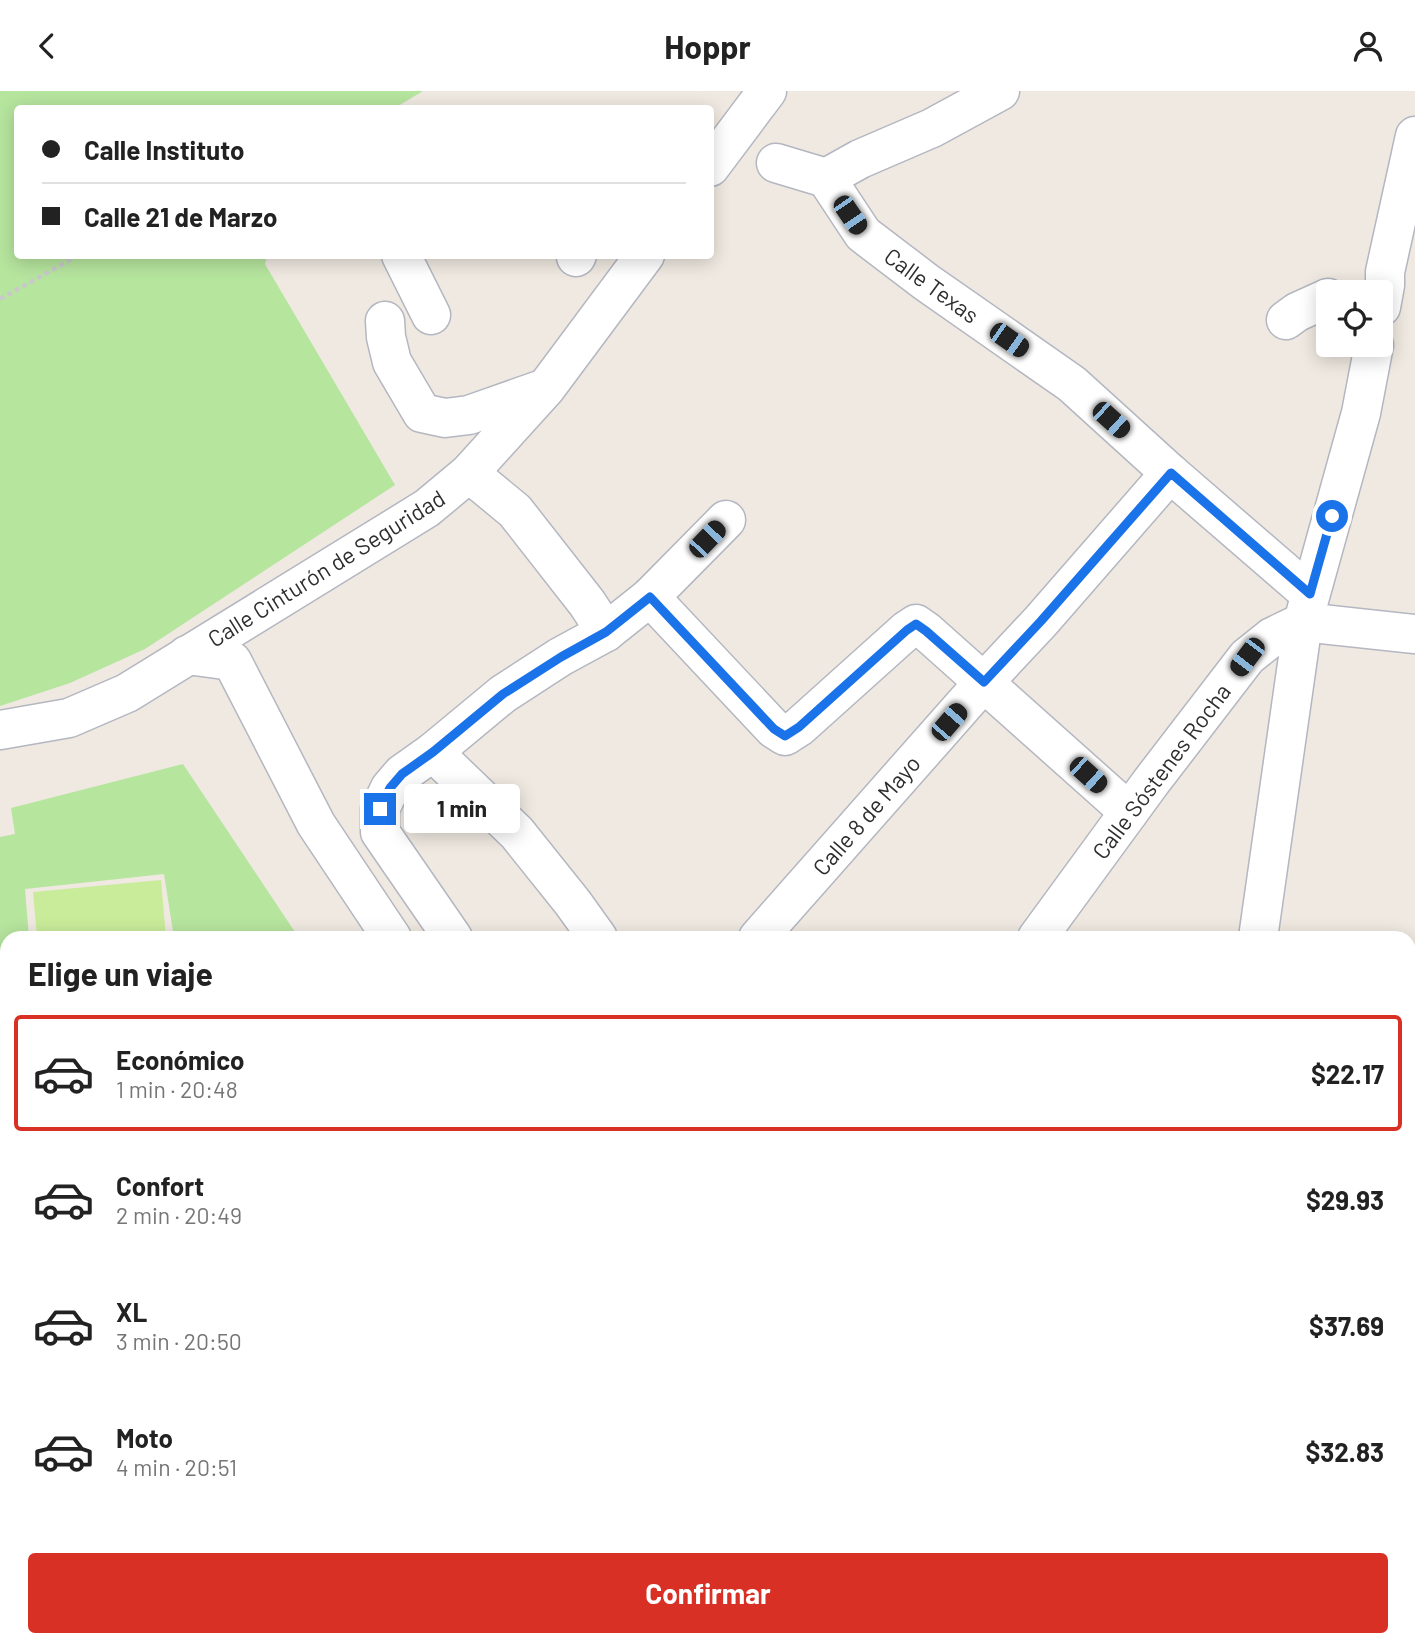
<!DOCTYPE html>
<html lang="es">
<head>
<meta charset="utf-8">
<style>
	:root { --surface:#fff; --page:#f2f2f2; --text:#222; --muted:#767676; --line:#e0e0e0; --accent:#d93025 }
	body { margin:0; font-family:Barlow,sans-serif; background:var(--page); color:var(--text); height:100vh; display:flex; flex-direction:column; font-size:26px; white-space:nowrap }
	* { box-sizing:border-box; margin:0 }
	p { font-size:23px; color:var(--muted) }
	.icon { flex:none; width:38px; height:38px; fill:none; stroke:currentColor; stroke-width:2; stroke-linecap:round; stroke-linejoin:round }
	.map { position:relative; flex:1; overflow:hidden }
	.sheet { position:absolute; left:0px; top:840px; width:1416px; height:716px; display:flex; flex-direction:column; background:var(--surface); border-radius:21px 21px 0 0; box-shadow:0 4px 18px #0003 }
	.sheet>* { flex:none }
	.banner { position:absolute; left:14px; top:14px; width:700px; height:154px; border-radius:7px; box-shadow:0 4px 18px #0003; display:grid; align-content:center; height:154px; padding:0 28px; background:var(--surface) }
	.fabs { position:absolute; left:1316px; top:189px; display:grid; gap:14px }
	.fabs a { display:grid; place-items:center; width:77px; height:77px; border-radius:7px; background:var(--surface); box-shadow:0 4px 18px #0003; font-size:35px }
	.end { position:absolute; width:32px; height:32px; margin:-16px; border:9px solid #1a73e8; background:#fff; box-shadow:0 0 0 4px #fff }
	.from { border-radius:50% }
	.bubble { position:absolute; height:49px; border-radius:7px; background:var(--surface); box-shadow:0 4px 18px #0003; font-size:23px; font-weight:700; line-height:49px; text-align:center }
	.car { position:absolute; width:21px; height:42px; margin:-21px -10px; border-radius:9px; box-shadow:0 0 5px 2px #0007; background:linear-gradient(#222 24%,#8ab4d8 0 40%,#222 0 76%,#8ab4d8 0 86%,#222 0) }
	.banner b { display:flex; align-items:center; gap:24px; height:66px; font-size:26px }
	.banner b+b { border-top:2px solid var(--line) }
	.banner i { width:18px; height:18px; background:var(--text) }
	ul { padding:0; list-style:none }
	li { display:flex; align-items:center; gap:21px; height:116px; margin:0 14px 10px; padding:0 14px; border:4px solid transparent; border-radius:7px }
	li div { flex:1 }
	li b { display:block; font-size:26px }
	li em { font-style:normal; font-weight:700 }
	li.current { border-color:var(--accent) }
	li>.icon { width:63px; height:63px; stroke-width:1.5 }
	h2 { padding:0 28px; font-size:32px; line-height:84px }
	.button { display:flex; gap:14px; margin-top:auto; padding:14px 28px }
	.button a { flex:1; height:80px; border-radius:7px; background:var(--accent); color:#fff; font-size:28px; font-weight:700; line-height:80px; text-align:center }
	header { display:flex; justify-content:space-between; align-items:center; height:91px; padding:0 28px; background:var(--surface); font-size:32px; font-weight:700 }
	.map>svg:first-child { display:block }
	.green { fill:#b6e59e }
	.pitch { fill:#c9ec9a }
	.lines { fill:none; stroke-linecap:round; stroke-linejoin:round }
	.minor-casing { stroke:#b4b7c1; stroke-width:41 }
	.path { stroke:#c9c9c9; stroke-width:4.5; stroke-dasharray:5 3.5; stroke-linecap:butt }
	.minor { stroke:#fff; stroke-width:38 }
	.route { stroke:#1a73e8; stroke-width:9 }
	.labels { text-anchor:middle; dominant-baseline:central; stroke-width:7; stroke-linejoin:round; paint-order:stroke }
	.street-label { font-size:23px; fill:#2e2e2e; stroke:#fff }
</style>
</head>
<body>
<header><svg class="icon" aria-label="back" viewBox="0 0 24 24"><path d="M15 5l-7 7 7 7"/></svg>Hoppr<svg class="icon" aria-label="person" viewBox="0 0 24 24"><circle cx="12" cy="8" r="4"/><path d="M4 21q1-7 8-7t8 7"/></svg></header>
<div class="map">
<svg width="1415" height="1555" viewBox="0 0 1415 1555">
	<rect width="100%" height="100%" fill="#efe9e1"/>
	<g class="green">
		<path d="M0,0H423L393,18H18V164L267,165L265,173L395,394L145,558L70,592L0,615Z"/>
		<path d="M183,673L299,847H174L164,783L25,798L29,847H7V990H0V746L15,743L11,717Z"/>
	</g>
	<path class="pitch" d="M161,789L166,847H37L33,801Z"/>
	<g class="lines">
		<defs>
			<g id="minor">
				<path d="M776,72L826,87L860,68L932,37L1000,0"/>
				<path d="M710,76L767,0"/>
				<path d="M826,87L863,143L926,191L1072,293L1170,382L1310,503"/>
				<path d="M401,164L431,224"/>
				<path d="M576,166L577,164"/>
				<path d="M1381,216L1385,194V181L1415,45"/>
				<path d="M1286,229L1297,221L1328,207"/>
				<path d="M385,230L386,246L392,271L422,322L445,327L469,324L540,299"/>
				<path d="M469,382L515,420L587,512L606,541"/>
				<path d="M650,506L774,638L785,645L799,636L907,539L916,533L926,540L1129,721"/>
				<path d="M1303,531L1415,543"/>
				<path d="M187,564L232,570L316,733L392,847"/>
				<path d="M0,639L69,627L127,602L427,417L469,382L546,297L645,164"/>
				<path d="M433,661L517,742L573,812L598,847"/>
				<path d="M453,847L380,741V718L390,697L402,683L433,661L503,603L560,566L606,541L650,506L726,429"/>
				<path d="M758,847L984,591L1041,530L1170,382"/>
				<path d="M1037,847L1151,691L1247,566L1272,546L1303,531"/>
				<path d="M1258,847L1303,531L1361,322L1374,254"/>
				<path d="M1409,1026L1415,1027"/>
				<path d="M0,1294L7,1287"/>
				<path d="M1409,1543L1415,1544"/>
				<path d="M563,1549L571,1555"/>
				<path d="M721,1549L728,1555"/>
				<path d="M347,1555L353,1549"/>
				<path d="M989,1555L995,1549"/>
			</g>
		</defs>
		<use href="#minor" class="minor-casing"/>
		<path class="path" d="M0,208L79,164"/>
		<use href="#minor" class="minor"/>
	</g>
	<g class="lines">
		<path class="route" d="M380,718L390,697L402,683L433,661L503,603L561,566L606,541L650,506L774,638L785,645L799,636L907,539L916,533L926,540L984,591L1041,530L1171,382L1310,503L1332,425"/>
	</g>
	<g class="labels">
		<g class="street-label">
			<text transform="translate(932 194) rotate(36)">Calle Texas</text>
			<text transform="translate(326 477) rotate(-32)">Calle Cinturón de Seguridad</text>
			<text transform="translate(1161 680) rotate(-53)">Calle Sóstenes Rocha</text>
			<text transform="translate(866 724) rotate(-49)">Calle 8 de Mayo</text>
		</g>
	</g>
</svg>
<div class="fabs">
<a><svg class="icon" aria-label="locate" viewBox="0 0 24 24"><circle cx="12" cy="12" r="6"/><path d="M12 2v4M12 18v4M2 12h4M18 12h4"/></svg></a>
</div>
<i class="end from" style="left:1332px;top:425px"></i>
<i class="end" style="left:380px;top:718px"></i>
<div class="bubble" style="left:404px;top:693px;width:116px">1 min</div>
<i class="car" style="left:850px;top:124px;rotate:146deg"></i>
<i class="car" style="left:1009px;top:249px;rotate:125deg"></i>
<i class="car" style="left:1111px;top:329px;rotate:132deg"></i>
<i class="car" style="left:707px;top:448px;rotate:44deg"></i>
<i class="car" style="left:1247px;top:566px;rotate:217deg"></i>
<i class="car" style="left:949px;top:631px;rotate:41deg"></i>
<i class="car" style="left:1088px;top:684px;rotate:132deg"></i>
<div class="banner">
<b><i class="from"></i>Calle Instituto</b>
<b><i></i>Calle 21 de Marzo</b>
</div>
<section class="sheet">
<h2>Elige un viaje</h2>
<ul>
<li class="current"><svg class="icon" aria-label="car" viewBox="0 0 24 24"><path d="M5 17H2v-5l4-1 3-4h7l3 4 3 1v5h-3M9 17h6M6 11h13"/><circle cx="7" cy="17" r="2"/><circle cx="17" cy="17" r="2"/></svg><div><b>Económico</b><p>1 min · 20:48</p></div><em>$22.17</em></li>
<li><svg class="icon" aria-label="car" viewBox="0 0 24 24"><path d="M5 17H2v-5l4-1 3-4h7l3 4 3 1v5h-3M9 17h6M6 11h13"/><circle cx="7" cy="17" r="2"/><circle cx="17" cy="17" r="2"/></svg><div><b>Confort</b><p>2 min · 20:49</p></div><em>$29.93</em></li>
<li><svg class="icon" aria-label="car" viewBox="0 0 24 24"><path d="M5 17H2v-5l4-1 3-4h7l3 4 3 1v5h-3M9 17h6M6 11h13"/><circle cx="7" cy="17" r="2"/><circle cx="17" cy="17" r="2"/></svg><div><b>XL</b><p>3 min · 20:50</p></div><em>$37.69</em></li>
<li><svg class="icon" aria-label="car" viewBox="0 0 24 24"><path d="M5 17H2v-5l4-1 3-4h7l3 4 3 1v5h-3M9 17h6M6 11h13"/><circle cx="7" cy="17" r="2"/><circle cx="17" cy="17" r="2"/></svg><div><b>Moto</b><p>4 min · 20:51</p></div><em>$32.83</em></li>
</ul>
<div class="button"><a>Confirmar</a></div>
</section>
</div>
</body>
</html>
